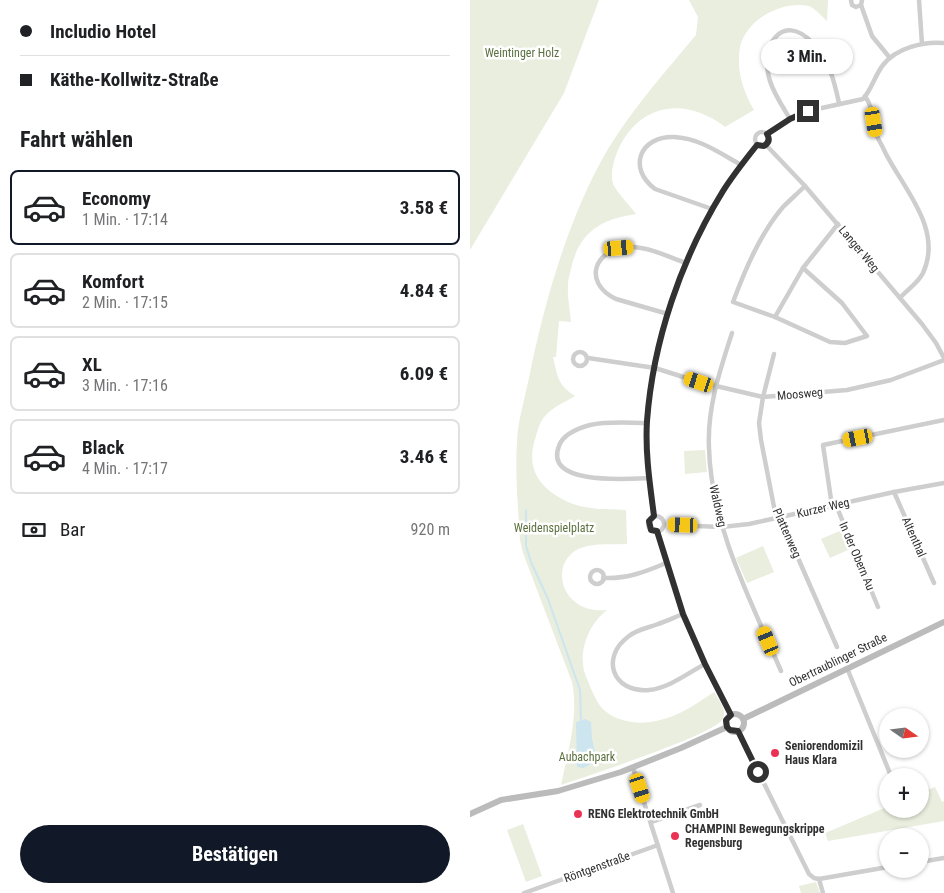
<!DOCTYPE html>
<html lang="de">
<head>
<meta charset="utf-8">
<style>
	:root { --surface:#fff; --page:#f2f2f2; --text:#202124; --muted:#757577; --line:#e0e0e0; --accent:#111827 }
	body { margin:0; font-family:"Roboto Condensed",sans-serif; background:var(--page); color:var(--text); height:100vh; display:flex; flex-direction:column; font-size:19px; white-space:nowrap }
	* { box-sizing:border-box; margin:0 }
	p { font-size:16px; color:var(--muted) }
	.icon { flex:none; width:28px; height:28px; fill:none; stroke:currentColor; stroke-width:2; stroke-linecap:round; stroke-linejoin:round }
	.map { position:relative; flex:1; overflow:hidden }
	.details { display:flex; flex-direction:column; background:var(--surface); width:470px }
	.details>* { flex:none }
	.hud { display:grid; align-content:center; height:110px; padding:0 20px; background:var(--surface) }
	.needle { width:32px; rotate:104deg }
	.controls { position:absolute; left:409px; top:708px; display:grid; gap:10px }
	.controls a { display:grid; place-items:center; width:50px; height:50px; border-radius:50%; background:var(--surface); box-shadow:0 1px 4px #0004; font-size:25px }
	.end { position:absolute; width:22px; height:22px; margin:-11px; border:6px solid #313131; background:#fff; box-shadow:0 0 0 2px #fff }
	.from { border-radius:50% }
	.bubble { position:absolute; height:35px; border-radius:18px; background:var(--surface); box-shadow:0 1px 4px #0004; font-size:16px; font-weight:700; line-height:35px; text-align:center }
	.car { position:absolute; width:15px; height:30px; margin:-15px -8px; border-radius:6px; box-shadow:0 0 4px 1px #0007; background:linear-gradient(#f5c518 24%,#345 0 40%,#f5c518 0 76%,#345 0 86%,#f5c518 0) }
	.hud b { display:flex; align-items:center; gap:18px; height:48px; font-size:19px }
	.hud b+b { border-top:1px solid var(--line) }
	.hud i { width:12px; height:12px; background:var(--text) }
	ul { padding:0; list-style:none }
	li { display:flex; align-items:center; gap:15px; height:75px; margin:0 10px 8px; padding:0 10px; border:2px solid var(--line); border-radius:8px }
	li div { flex:1 }
	li b { display:block; font-size:19px }
	li em { font-style:normal; font-weight:700 }
	li.selected { border-color:var(--accent) }
	li>.icon { width:45px; height:45px; stroke-width:1.5 }
	h2 { padding:0 20px; font-size:22px; line-height:60px }
	.pay { display:flex; align-items:center; gap:12px; height:55px; padding:0 20px; font-size:19px }
	.pay p { margin-inline-start:auto }
	.action { display:flex; gap:10px; margin-top:auto; padding:10px 20px }
	.action a { flex:1; height:58px; border-radius:30px; background:var(--accent); color:#fff; font-size:20px; font-weight:700; line-height:58px; text-align:center }
	main { display:flex; flex:1; min-height:0 }
	.map>svg:first-child { display:block }
	.green { fill:#e9eedf }
	.water { fill:#cce5ee }
	.lines { fill:none; stroke-linecap:round; stroke-linejoin:round }
	.stream { stroke:#cce5ee; stroke-width:2 }
	.street { stroke:#cecece; stroke-width:4.5 }
	.secondary { stroke:#bbb; stroke-width:6 }
	.route { stroke:#313131; stroke-width:6 }
	.poi-dot { fill:#ea3254; stroke:#fff; stroke-width:2 }
	.labels { text-anchor:middle; dominant-baseline:central; stroke-width:5; stroke-linejoin:round; paint-order:stroke }
	.park-label { font-size:12px; fill:#5a6f3d; stroke:#fff }
	.street-label { font-size:12px; fill:#313131; stroke:#fff }
	.poi-label { font-size:12px; font-weight:bold; fill:#313131; stroke:#fff; text-anchor:start }
</style>
</head>
<body>
<main>
<section class="details">
<div class="hud">
<b><i class="from"></i>Includio Hotel</b>
<b><i></i>Käthe-Kollwitz-Straße</b>
</div>
<h2>Fahrt wählen</h2>
<ul>
<li class="selected"><svg class="icon" aria-label="car" viewBox="0 0 24 24"><path d="M5 17H2v-5l4-1 3-4h7l3 4 3 1v5h-3M9 17h6M6 11h13"/><circle cx="7" cy="17" r="2"/><circle cx="17" cy="17" r="2"/></svg><div><b>Economy</b><p>1 Min. · 17:14</p></div><em>3.58 €</em></li>
<li><svg class="icon" aria-label="car" viewBox="0 0 24 24"><path d="M5 17H2v-5l4-1 3-4h7l3 4 3 1v5h-3M9 17h6M6 11h13"/><circle cx="7" cy="17" r="2"/><circle cx="17" cy="17" r="2"/></svg><div><b>Komfort</b><p>2 Min. · 17:15</p></div><em>4.84 €</em></li>
<li><svg class="icon" aria-label="car" viewBox="0 0 24 24"><path d="M5 17H2v-5l4-1 3-4h7l3 4 3 1v5h-3M9 17h6M6 11h13"/><circle cx="7" cy="17" r="2"/><circle cx="17" cy="17" r="2"/></svg><div><b>XL</b><p>3 Min. · 17:16</p></div><em>6.09 €</em></li>
<li><svg class="icon" aria-label="car" viewBox="0 0 24 24"><path d="M5 17H2v-5l4-1 3-4h7l3 4 3 1v5h-3M9 17h6M6 11h13"/><circle cx="7" cy="17" r="2"/><circle cx="17" cy="17" r="2"/></svg><div><b>Black</b><p>4 Min. · 17:17</p></div><em>3.46 €</em></li>
</ul>
<div class="pay"><svg class="icon" aria-label="cash" viewBox="0 0 24 24"><path d="M3 7h18v10H3z"/><circle cx="12" cy="12" r="2"/></svg>Bar<p>920 m</p></div>
<div class="action"><a>Bestätigen</a></div>
</section>
<div class="map">
<svg width="474" height="893" viewBox="0 0 474 893">
	<rect width="100%" height="100%" fill="#fff"/>
	<g class="green">
		<path d="M0,0H129L94,93L0,250Z"/>
		<path d="M219,0H358L357,21C351,16 346,9 339,6C311,0 276,20 270,47C266,70 273,91 284,110L255,127C216,97 170,102 148,150C144,159 140,174 143,184C146,191 161,207 166,214C131,219 109,232 101,269C100,273 98,279 98,284C97,296 100,310 101,322L89,321L86,357H83C88,377 87,384 105,396C95,402 83,407 76,415C70,421 68,429 66,436C54,470 71,491 103,504C120,510 139,509 156,510L157,544C143,545 127,543 114,547C77,557 88,615 137,610C119,624 109,649 114,671C116,677 119,683 121,689C125,697 128,705 135,711C148,722 170,725 186,721C208,717 226,704 244,692C249,700 258,711 252,720C242,735 115,777 91,785C98,751 109,716 102,682L53,553L50,540C48,507 45,473 47,441C48,420 55,398 59,378C74,303 99,215 138,149C163,108 195,72 226,35L228,17Z"/>
		<path d="M235,450L237,472L215,474L214,451Z"/>
		<path d="M372,530L380,549L360,558L351,539Z"/>
		<path d="M293,546L304,572L277,583L266,558Z"/>
		<path d="M465,787L472,802L474,801V821L358,841L355,833L417,807L418,809H450V793Z"/>
		<path d="M53,824L72,876L56,882L37,830Z"/>
		<path d="M346,882L350,893H331L329,886Z"/>
	</g>
	<path class="water" d="M115,719L121,722L122,739L127,761L113,768L107,767L106,722Z"/>
	<g class="lines">
		<path class="stream" d="M56,510V546L61,562L78,599L110,690L111,720"/>
		<g class="street">
			<path d="M381,0L382,5L386,7L391,5L392,0"/>
			<path d="M449,0L452,44"/>
			<path d="M391,5L402,36L420,58"/>
			<path d="M395,96C405,111 402,121 407,136C409,141 412,145 414,150C431,186 474,228 453,273C448,283 437,290 430,298"/>
			<path d="M320,119C313,107 304,94 300,81C289,48 311,10 343,43C359,60 364,80 369,103"/>
			<circle cx="292" cy="139" r="7"/>
			<path d="M297,134L320,119L338,111L393,99C402,89 405,75 413,65C426,48 454,41 474,43"/>
			<path d="M296,145L335,186L452,324L466,343L474,358"/>
			<path d="M242,209L185,189C157,168 170,136 204,137C229,138 250,153 271,165"/>
			<path d="M333,268L372,303L397,336L375,343L360,342L305,317L263,302C275,270 290,234 313,207C320,200 328,193 335,186"/>
			<path d="M198,314L146,299C111,282 125,247 161,247C179,247 199,257 216,263"/>
			<path d="M305,317L333,268L368,224"/>
			<path d="M262,333C250,370 237,408 239,448C241,526 281,601 311,671"/>
			<circle cx="110" cy="359" r="7"/>
			<path d="M304,354L293,397L289,423L291,440L305,512L314,526L367,647"/>
			<path d="M118,358L185,368L229,382L293,397L377,390L421,380L474,360"/>
			<path d="M177,423C159,423 138,421 120,425C109,428 93,434 89,446C73,486 159,479 179,478"/>
			<path d="M424,492L464,583"/>
			<path d="M366,505L408,607"/>
			<path d="M362,506L353,445L474,420"/>
			<path d="M184,516C179,485 175,453 177,421C184,322 224,222 287,145"/>
			<circle cx="186" cy="524" r="8"/>
			<path d="M201,525L252,527L279,524L424,492L474,483"/>
			<path d="M187,531L213,614L235,664L261,715"/>
			<circle cx="127" cy="577" r="7"/>
			<path d="M133,578C157,579 175,572 196,563"/>
			<path d="M213,614C205,617 197,621 188,624C178,628 168,629 159,636C130,657 142,693 179,690C199,688 218,673 235,664"/>
			<path d="M377,668L421,776"/>
			<path d="M268,731L339,874L344,878L349,879L418,867"/>
			<path d="M163,768L203,893"/>
			<path d="M181,822L230,805"/>
			<path d="M450,862L474,858"/>
			<path d="M349,879L353,893"/>
			<path d="M54,893L188,845"/>
		</g>
		<g class="secondary">
			<circle cx="265" cy="723" r="9"/>
			<path d="M273,719L474,622"/>
			<path d="M0,814L31,800L88,791L151,772L211,748L257,727"/>
		</g>
	</g>
	<g class="lines">
		<path class="route" d="M288,772L268,731L260,730L257,727L256,720L261,715L235,664L213,614L187,531L181,530L179,521L184,516C180,485 175,453 177,421C183,341 211,259 253,191C263,175 275,160 287,145L294,146C299,143 300,139 297,134L320,119L338,111"/>
	</g>
	<g class="poi-dot">
		<circle cx="305" cy="753" r="5"/>
		<circle cx="108" cy="814" r="5"/>
		<circle cx="205" cy="836" r="5"/>
	</g>
	<g class="labels">
		<g class="park-label">
			<text x="52" y="53">Weintinger Holz</text>
			<text x="84" y="528">Weidenspielplatz</text>
			<text x="117" y="757">Aubachpark</text>
		</g>
		<g class="street-label">
			<text transform="translate(389 249) rotate(50)">Langer Weg</text>
			<text transform="translate(330 394) rotate(-5)">Moosweg</text>
			<text transform="translate(248 506) rotate(77)">Waldweg</text>
			<text transform="translate(353 508) rotate(-13)">Kurzer Weg</text>
			<text transform="translate(317 533) rotate(66)">Plattenweg</text>
			<text transform="translate(444 537) rotate(66)">Altenthal</text>
			<text transform="translate(387 556) rotate(67)">In der Obern Au</text>
			<text transform="translate(368 660) rotate(-26)">Obertraublinger Straße</text>
			<text transform="translate(127 867) rotate(-20)">Röntgenstraße</text>
		</g>
		<g class="poi-label">
			<text x="315" y="746">Seniorendomizil<tspan x="315" dy="14">Haus Klara</tspan></text>
			<text x="118" y="814">RENG Elektrotechnik GmbH</text>
			<text x="215" y="829">CHAMPINI Bewegungskrippe<tspan x="215" dy="14">Regensburg</tspan></text>
		</g>
	</g>
</svg>
<div class="controls">
<a><svg class="needle" viewBox="-14 -14 28 28"><path d="M0-13l5 13h-10z" fill="#e53935"/><path d="M0 13l5-13h-10z" fill="#757577"/></svg></a>
<a>+</a>
<a>−</a>
</div>
<i class="end from" style="left:288px;top:772px"></i>
<i class="end" style="left:338px;top:111px"></i>
<div class="bubble" style="left:291px;top:39px;width:92px">3 Min.</div>
<i class="car" style="left:404px;top:122px;rotate:171deg"></i>
<i class="car" style="left:149px;top:248px;rotate:85deg"></i>
<i class="car" style="left:229px;top:382px;rotate:288deg"></i>
<i class="car" style="left:388px;top:438px;rotate:259deg"></i>
<i class="car" style="left:213px;top:525px;rotate:272deg"></i>
<i class="car" style="left:298px;top:641px;rotate:337deg"></i>
<i class="car" style="left:170px;top:788px;rotate:162deg"></i>
</div>
</main>
</body>
</html>
